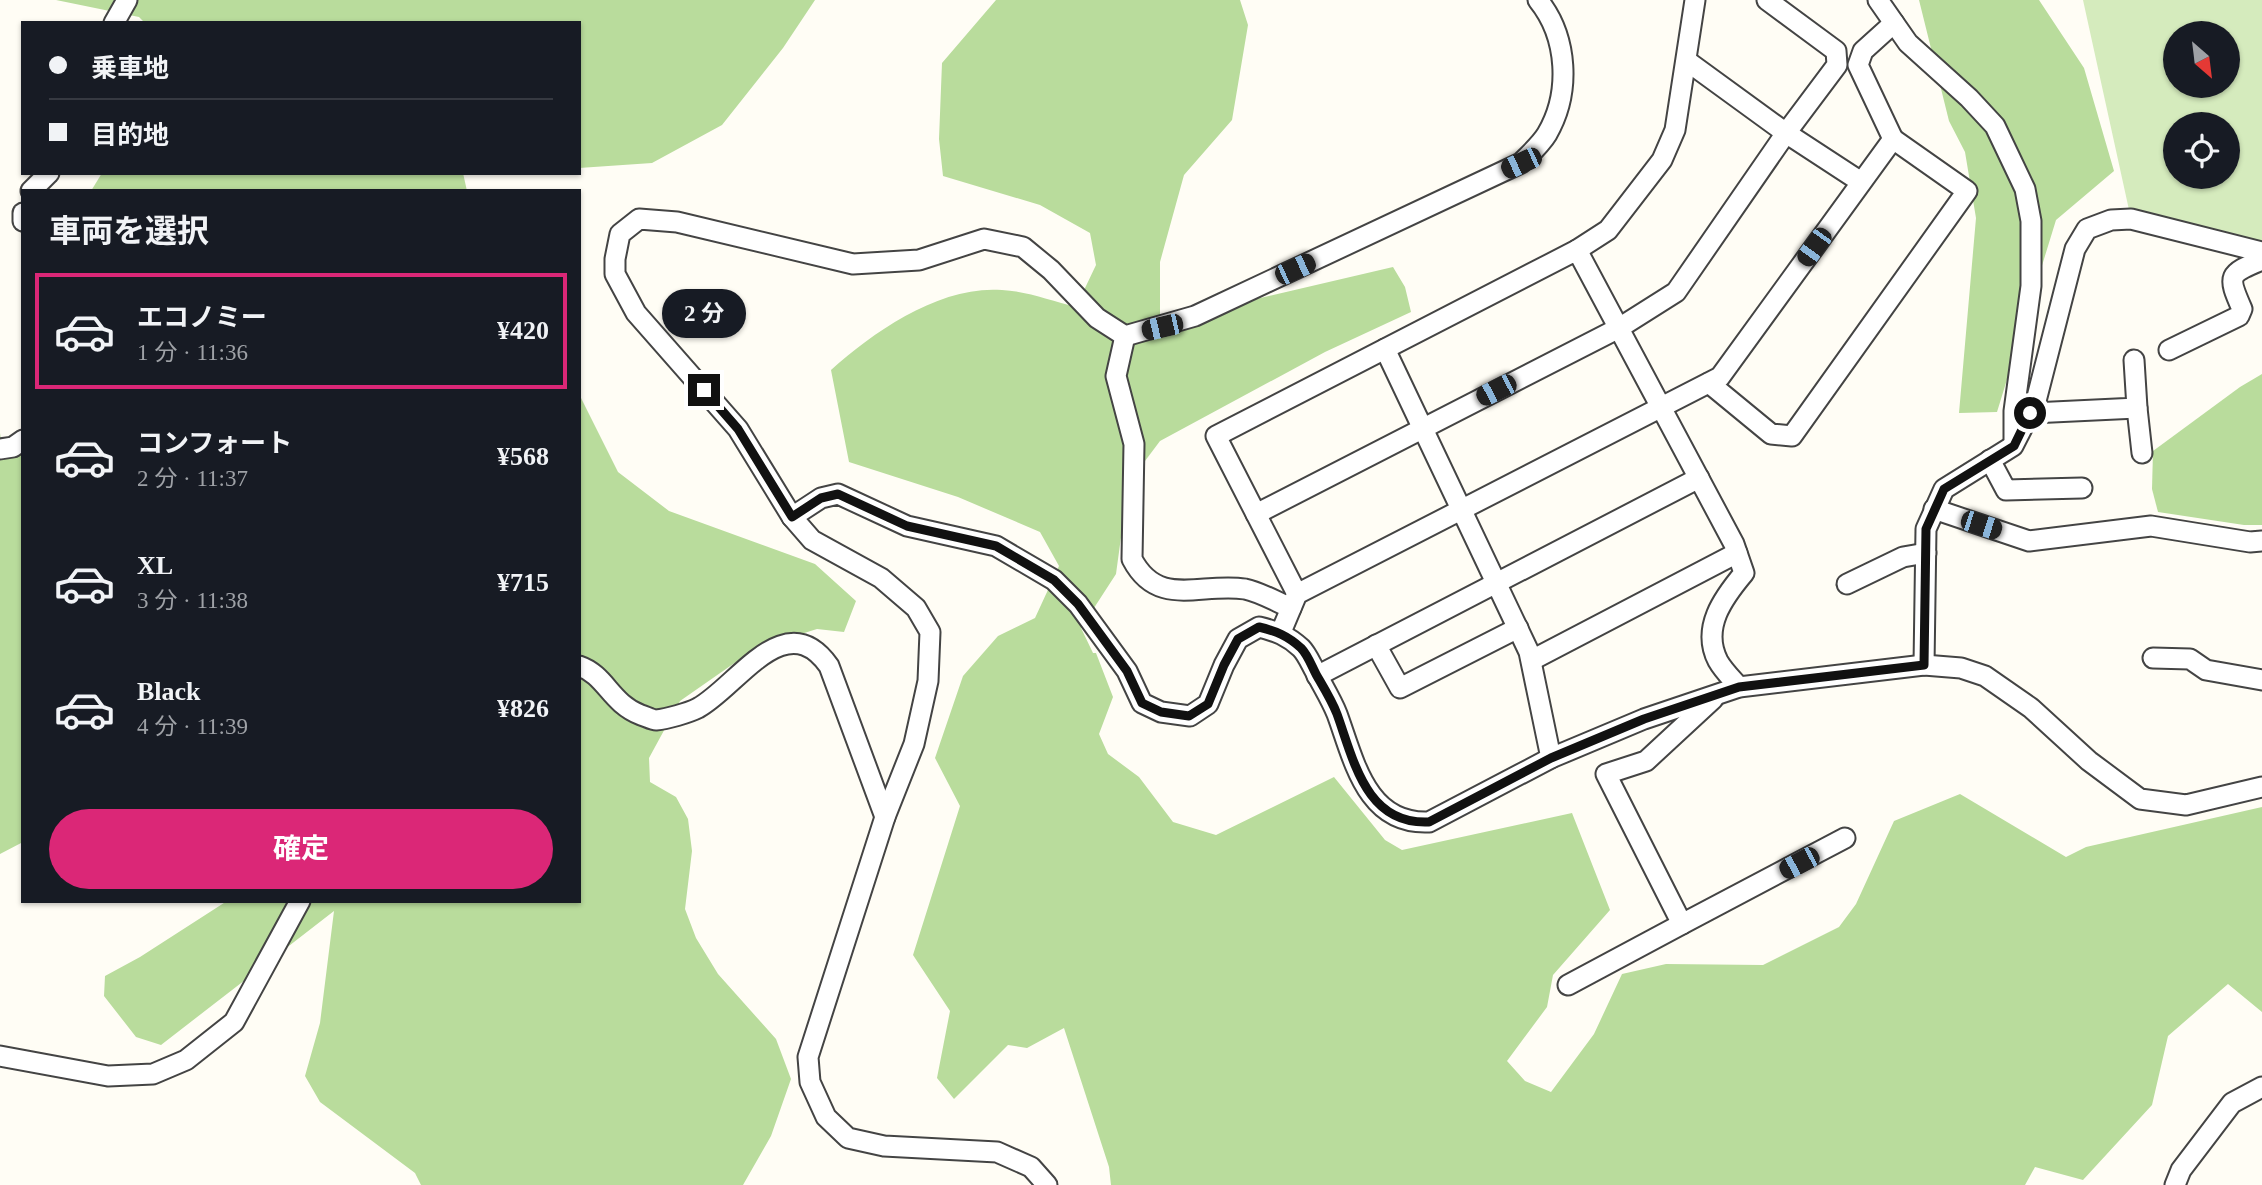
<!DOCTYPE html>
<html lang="ja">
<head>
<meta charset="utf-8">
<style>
	:root { --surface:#171b24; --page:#242831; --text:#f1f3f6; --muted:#9ea1a6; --line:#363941; --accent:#db2777 }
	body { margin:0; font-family:"Times New Roman","Noto Sans JP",serif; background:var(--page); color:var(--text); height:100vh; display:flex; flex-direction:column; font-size:26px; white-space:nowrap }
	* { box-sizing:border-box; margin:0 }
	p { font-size:23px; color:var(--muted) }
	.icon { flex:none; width:38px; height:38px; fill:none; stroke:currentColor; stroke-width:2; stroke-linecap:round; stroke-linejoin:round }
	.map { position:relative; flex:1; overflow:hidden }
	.side { position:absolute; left:21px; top:189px; width:560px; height:714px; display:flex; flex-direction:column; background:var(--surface); border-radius:0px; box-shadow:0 2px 5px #0004 }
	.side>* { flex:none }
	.guide { position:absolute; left:21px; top:21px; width:560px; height:154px; border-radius:0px; box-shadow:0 2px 5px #0004; display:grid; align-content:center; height:154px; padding:0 28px; background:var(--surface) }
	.needle { width:46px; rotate:152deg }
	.fabs { position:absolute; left:2163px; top:21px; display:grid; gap:14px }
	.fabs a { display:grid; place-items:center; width:77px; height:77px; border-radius:50%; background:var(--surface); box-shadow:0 2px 5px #0004; font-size:35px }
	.end { position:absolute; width:32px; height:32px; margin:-16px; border:9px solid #111; background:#fff; box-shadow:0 0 0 4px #fff }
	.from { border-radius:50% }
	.bubble { position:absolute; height:49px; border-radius:24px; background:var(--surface); box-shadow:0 2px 5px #0004; font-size:23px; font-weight:700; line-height:49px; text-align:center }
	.car { position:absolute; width:21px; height:42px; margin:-21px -10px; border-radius:9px; box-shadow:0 0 5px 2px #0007; background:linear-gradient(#222 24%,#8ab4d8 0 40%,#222 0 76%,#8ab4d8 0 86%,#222 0) }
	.guide b { display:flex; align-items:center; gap:24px; height:66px; font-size:26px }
	.guide b+b { border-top:2px solid var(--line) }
	.guide i { width:18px; height:18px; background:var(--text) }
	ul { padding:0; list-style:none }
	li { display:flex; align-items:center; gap:21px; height:116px; margin:0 14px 10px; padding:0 14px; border:4px solid transparent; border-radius:0px }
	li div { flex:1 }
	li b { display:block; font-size:26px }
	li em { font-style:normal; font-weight:700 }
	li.current { border-color:var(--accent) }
	li>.icon { width:63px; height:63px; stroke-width:1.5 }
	h2 { padding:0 28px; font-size:32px; line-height:84px }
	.primary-button { display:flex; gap:14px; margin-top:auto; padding:14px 28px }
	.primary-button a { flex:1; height:80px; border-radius:42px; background:var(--accent); color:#fff; font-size:28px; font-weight:700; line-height:80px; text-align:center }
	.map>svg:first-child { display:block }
	.green { fill:#d5ebbd; fill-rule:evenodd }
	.forest { fill:#b9dc9c }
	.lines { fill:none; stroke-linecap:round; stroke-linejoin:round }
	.street-casing { stroke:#444; stroke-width:23 }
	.street { stroke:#fff; stroke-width:19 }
	.route { stroke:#111; stroke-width:9 }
</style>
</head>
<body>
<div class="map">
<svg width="2262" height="1185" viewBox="0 0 2262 1185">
	<rect width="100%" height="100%" fill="#fffdf5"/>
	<path class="green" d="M2083,0H2262V249L2131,219ZM2175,33H2228V86H2175ZM2175,124H2228V177H2175Z"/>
	<g class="forest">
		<path d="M56,0H815L783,48L722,125L652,163L579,168V23H145L139,17Z"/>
		<path d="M996,0H1240L1248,25L1232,120L1184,175L1160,262V333L1256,299L1393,267L1405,287L1411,312L1325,352L1160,441L1139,469L1127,493L1116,574L1081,628L1093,653H1096L1113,697L1099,734L1108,754L1139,777L1173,822L1216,835L1334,777L1385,840L1402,850L1572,813L1610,910L1553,975L1547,1007L1507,1061L1525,1081L1551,1092L1594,1034L1622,974L1666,964L1763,965L1839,927L1856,904L1894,821L1960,794L2066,857L2086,847L2262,807V1012L2228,984L2168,1036L2152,1105L2083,1180L2035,1167L2025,1185H1111L1109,1167L1064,1028L1027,1048L1008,1045L954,1099L937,1078L950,1011L913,955L960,806L935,758L963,676L998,636L1035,618L1059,566L1040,532L958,497L849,462L831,370C874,331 941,285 1002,290C1026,291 1052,301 1076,307L1096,265L1090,233L1040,205L943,176L939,139L942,63Z"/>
		<path d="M1919,0H2039L2084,68L2114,171L2056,220L1997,412L1959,413L1976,218L1965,152L1949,121Z"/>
		<path d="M102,173H463L467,191H91Z"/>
		<path d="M2262,374V525H2244L2158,512L2152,489L2153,451L2240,387Z"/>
		<path d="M579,394L618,472L669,511L815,564L856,601L844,632L817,629L756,648L680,701L649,758L650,782L676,797L688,819L692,851L685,909L696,938L718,974L776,1039L791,1079L771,1136L743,1185H421L415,1173L320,1102L305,1076L320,1023L334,911L161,1045L136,1037L104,996L105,976L140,957L227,901H579Z"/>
		<path d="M0,433L2,447L23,440V842L0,854Z"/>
	</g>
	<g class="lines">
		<defs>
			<g id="street">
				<path d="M1878,0L1908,43L1969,98L1995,126L2025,189L2031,221V286L2014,411V441"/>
				<path d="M114,23L127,0"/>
				<path d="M1687,61L1786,133L1861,182"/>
				<path d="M31,191L49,173"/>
				<path d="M23,213V221"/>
				<path d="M1577,250L1608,230L1662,160L1675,130L1695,0"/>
				<path d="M1125,336L1116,376L1134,444L1132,559C1158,609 1201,582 1245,589C1260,592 1277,602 1291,608"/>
				<path d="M1385,349L1529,652L1551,758"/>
				<path d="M2169,350L2239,316L2242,309C2227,275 2228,274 2262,260"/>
				<path d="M1709,383L1771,434L1792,436L1967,191L1893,139"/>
				<path d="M2137,408L2142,453"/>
				<path d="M2030,413L2137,408L2134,360"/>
				<path d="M0,449L13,447L23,440"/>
				<path d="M1990,460L2006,490L2082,488"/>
				<path d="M1934,509L2029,541L2151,526L2250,542L2262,541"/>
				<path d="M1256,514L1619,328L1676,292L1786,133L1837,65L1836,51L1767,0"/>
				<path d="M792,517L821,498L838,494L907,526L996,546L1054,580L1078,604L1127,671L1142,703L1161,712L1190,716L1208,704L1224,665L1238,639L1259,627C1276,631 1288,636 1301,648C1307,654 1311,664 1315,671C1322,685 1331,699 1337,714C1354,760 1366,825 1429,822L1551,758L1644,719L1739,687L1924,665L1961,668L1985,676L2031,708L2089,761L2140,799L2186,805L2262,787"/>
				<path d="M1847,584L1903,557L1926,553"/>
				<path d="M1297,594L1216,436L1577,250L1734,544L1744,573C1723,598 1701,628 1718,661C1723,670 1732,679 1739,687"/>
				<path d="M1281,632L1297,594L1720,377L1893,139L1858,65L1863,51L1894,23"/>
				<path d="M1376,645L1400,688L1518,628"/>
				<path d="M2153,658L2190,659L2206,670L2262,680"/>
				<path d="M1532,660L1737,553"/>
				<path d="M1924,665L1926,529L1944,489L2013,446L2036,401L2075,249L2087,229L2111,220L2131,219L2262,252"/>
				<path d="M579,666C606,675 610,703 641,715C645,716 652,720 656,720C667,719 688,713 698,708C737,687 785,604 829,666L885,817"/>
				<path d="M1317,676L1699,478"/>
				<path d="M1682,924L1845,838"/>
				<path d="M1568,985L1682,924L1606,774L1646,761L1713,699"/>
				<path d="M0,1056L108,1076L153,1074L186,1060L234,1022L300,901"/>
				<path d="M1047,1185L1031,1167L997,1152L884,1146L848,1138L826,1117L810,1082L808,1057L885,817L914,744L928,681L930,632L916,608L881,578L812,540L792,517L738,429L636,313L615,274V259L620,234L639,219L677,222L853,264L919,260L984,239L1023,247L1051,270L1097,318L1125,336L1195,316L1521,163C1530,154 1541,144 1547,134C1571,93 1568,37 1538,0"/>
				<path d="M2175,1185L2181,1170L2232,1103L2262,1087"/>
			</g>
		</defs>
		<use href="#street" class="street-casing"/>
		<use href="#street" class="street"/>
	</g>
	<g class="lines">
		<path class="route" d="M704,390L738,429L792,517L821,498L838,494L907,526L996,546L1054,580L1078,604L1127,671L1142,703L1161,712L1189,716L1208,704L1224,665L1238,639L1259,627C1276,631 1288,636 1301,648C1308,655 1312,667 1317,676C1324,688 1332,701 1337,714C1354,761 1366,825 1429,822L1551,758L1644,719L1739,687L1924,665L1926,529L1944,489L2014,446L2030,413"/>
	</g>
</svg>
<div class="fabs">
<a><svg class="needle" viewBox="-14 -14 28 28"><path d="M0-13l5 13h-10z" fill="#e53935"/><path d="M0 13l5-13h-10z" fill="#9ea1a6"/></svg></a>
<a><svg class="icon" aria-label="locate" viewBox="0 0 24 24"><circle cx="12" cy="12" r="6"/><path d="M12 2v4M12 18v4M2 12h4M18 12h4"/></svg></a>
</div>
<i class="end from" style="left:2030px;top:413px"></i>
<i class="end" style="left:704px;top:390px"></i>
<div class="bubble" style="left:662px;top:289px;width:84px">2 分</div>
<i class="car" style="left:1521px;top:163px;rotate:245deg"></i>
<i class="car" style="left:1814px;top:247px;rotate:216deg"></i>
<i class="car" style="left:1295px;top:269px;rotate:65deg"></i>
<i class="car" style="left:1162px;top:327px;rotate:257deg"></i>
<i class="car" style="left:1496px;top:390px;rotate:243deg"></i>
<i class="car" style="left:1981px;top:525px;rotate:108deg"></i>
<i class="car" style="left:1799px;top:863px;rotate:242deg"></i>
<div class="guide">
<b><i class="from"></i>乗車地</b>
<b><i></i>目的地</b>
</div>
<section class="side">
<h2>車両を選択</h2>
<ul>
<li class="current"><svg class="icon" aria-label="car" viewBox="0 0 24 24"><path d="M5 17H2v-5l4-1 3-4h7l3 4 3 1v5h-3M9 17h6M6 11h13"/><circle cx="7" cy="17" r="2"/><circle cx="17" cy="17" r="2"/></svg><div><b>エコノミー</b><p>1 分 · 11:36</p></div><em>¥420</em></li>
<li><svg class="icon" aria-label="car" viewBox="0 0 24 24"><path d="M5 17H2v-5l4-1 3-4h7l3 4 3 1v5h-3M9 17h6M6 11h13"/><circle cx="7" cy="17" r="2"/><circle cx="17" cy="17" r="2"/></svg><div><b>コンフォート</b><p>2 分 · 11:37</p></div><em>¥568</em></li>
<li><svg class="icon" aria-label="car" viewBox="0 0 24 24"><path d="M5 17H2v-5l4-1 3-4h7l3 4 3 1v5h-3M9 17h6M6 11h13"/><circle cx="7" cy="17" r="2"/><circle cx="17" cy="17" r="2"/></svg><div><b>XL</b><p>3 分 · 11:38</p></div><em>¥715</em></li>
<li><svg class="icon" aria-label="car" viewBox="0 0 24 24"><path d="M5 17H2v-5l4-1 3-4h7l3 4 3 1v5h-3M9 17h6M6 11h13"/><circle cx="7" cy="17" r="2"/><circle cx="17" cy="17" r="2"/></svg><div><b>Black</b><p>4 分 · 11:39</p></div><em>¥826</em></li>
</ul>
<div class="primary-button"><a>確定</a></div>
</section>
</div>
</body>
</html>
